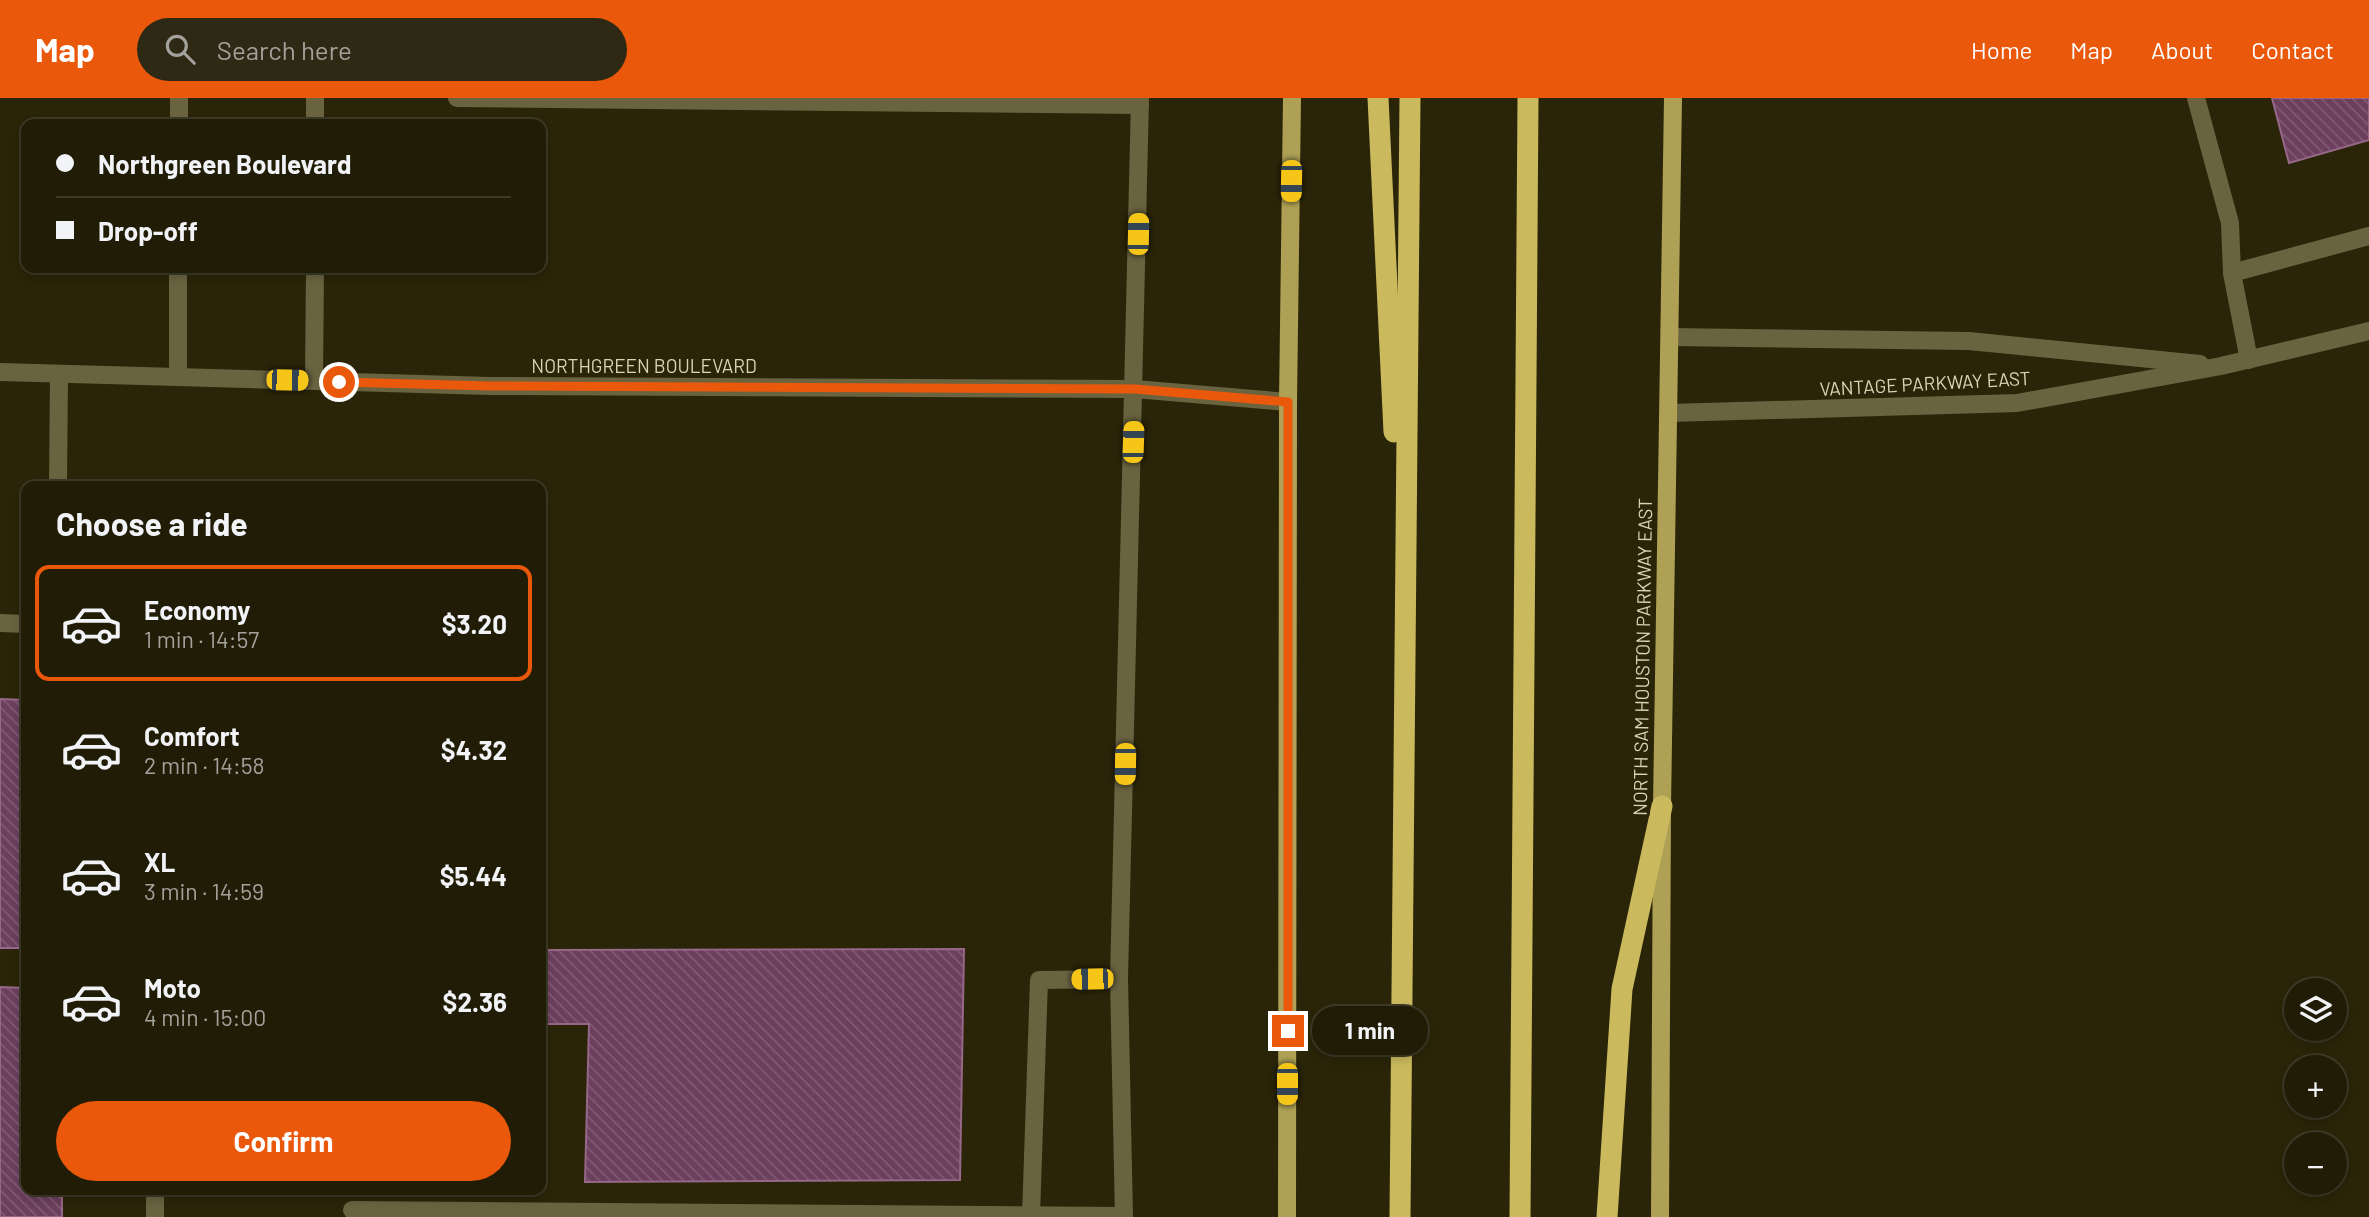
<!DOCTYPE html>
<html lang="en">
<head>
<meta charset="utf-8">
<style>
	:root { --surface:#201c06; --page:#2d2914; --text:#f1f3f6; --muted:#a2a19b; --line:#3d3a28; --accent:#ea580c }
	body { margin:0; font-family:Barlow,sans-serif; background:var(--page); color:var(--text); height:100vh; display:flex; flex-direction:column; font-size:26px; white-space:nowrap }
	* { box-sizing:border-box; margin:0 }
	p { font-size:23px; color:var(--muted) }
	.icon { flex:none; width:38px; height:38px; fill:none; stroke:currentColor; stroke-width:2; stroke-linecap:round; stroke-linejoin:round }
	.map { position:relative; flex:1; overflow:hidden }
	.details { position:absolute; left:21px; top:383px; width:525px; height:714px; display:flex; flex-direction:column; background:var(--surface); border-radius:14px; box-shadow:0 4px 10px #0003,0 0 0 2px var(--line) }
	.details>* { flex:none }
	.banner { position:absolute; left:21px; top:21px; width:525px; height:154px; border-radius:14px; box-shadow:0 4px 10px #0003,0 0 0 2px var(--line); display:grid; align-content:center; height:154px; padding:0 35px; background:var(--surface) }
	.tools { position:absolute; left:2284px; top:880px; display:grid; gap:14px }
	.tools a { display:grid; place-items:center; width:63px; height:63px; border-radius:50%; background:var(--surface); box-shadow:0 4px 10px #0003,0 0 0 2px var(--line); font-size:35px }
	.end { position:absolute; width:32px; height:32px; margin:-16px; border:9px solid #ea580c; background:#fff; box-shadow:0 0 0 4px #fff }
	.from { border-radius:50% }
	.bubble { position:absolute; height:49px; border-radius:24px; background:var(--surface); box-shadow:0 4px 10px #0003,0 0 0 2px var(--line); font-size:23px; font-weight:700; line-height:49px; text-align:center }
	.car { position:absolute; width:21px; height:42px; margin:-21px -10px; border-radius:9px; box-shadow:0 0 5px 2px #0007; background:linear-gradient(#f5c518 24%,#345 0 40%,#f5c518 0 76%,#345 0 86%,#f5c518 0) }
	.banner b { display:flex; align-items:center; gap:24px; height:66px; font-size:26px }
	.banner b+b { border-top:2px solid var(--line) }
	.banner i { width:18px; height:18px; background:var(--text) }
	ul { padding:0; list-style:none }
	li { display:flex; align-items:center; gap:21px; height:116px; margin:0 14px 10px; padding:0 21px; border:4px solid transparent; border-radius:14px }
	li div { flex:1 }
	li b { display:block; font-size:26px }
	li em { font-style:normal; font-weight:700 }
	li.selected { border-color:var(--accent) }
	li>.icon { width:63px; height:63px; stroke-width:1.5 }
	h2 { padding:0 35px; font-size:32px; line-height:84px }
	.cta { display:flex; gap:14px; margin-top:auto; padding:14px 35px }
	.cta a { flex:1; height:80px; border-radius:42px; background:var(--accent); color:#fff; font-size:28px; font-weight:700; line-height:80px; text-align:center }
	header { display:flex; align-items:center; gap:42px; box-sizing:border-box; height:98px; padding:0 35px; background:var(--accent); color:#fff }
	header strong { font-size:33px }
	nav { display:flex; gap:38px; margin-inline-start:auto; font-size:24px }
	.search { width:490px; height:63px; background:var(--page); display:flex; align-items:center; gap:18px; box-sizing:border-box; padding:0 24px; border-radius:38px; color:var(--muted); font-size:26px }
	.map>svg:first-child { display:block }
	.building { fill:url(#building-back-hatch); stroke:#966786; stroke-width:2 }
	.lines { fill:none; stroke-linecap:round; stroke-linejoin:round }
	.minor { stroke:#696340; stroke-width:18 }
	.major { stroke:#aea155; stroke-width:18 }
	.highway { stroke:#cab95d; stroke-width:21 }
	.route { stroke:#ea580c; stroke-width:9 }
	.labels { text-anchor:middle; dominant-baseline:central; stroke-width:6; stroke-linejoin:round; paint-order:stroke }
	.street-label { font-size:19px; fill:#d8d4b8; stroke:#2a2508 }
</style>
</head>
<body>
<header>
<strong>Map</strong>
<div class="search"><svg class="icon" aria-label="search" viewBox="0 0 24 24"><circle cx="10" cy="10" r="6"/><path d="M15 15l6 6"/></svg>Search here</div>
<nav><a>Home</a><a>Map</a><a>About</a><a>Contact</a></nav>
</header>
<div class="map">
<svg width="2369" height="1119" viewBox="0 0 2369 1119">
	<defs>
		<pattern id="building-back-hatch" width="6" height="6" patternUnits="userSpaceOnUse" patternTransform="scale(1.75)"><rect width="6" height="6" fill="#6b3f5d"/><path d="M-1 5l2 2M0 0l6 6M5-1l2 2" fill="none" stroke="#7f5a72"/></pattern>
	</defs>
	<rect width="100%" height="100%" fill="#2a2508"/>
	<g class="building">
		<path d="M2272,0H2369V42L2289,65Z"/>
		<path d="M0,601L26,602V850H0Z"/>
		<path d="M964,851L960,1082L585,1084L589,926H541V852Z"/>
		<path d="M0,889L26,890V1092H62V1119H0Z"/>
	</g>
	<g class="lines">
		<g class="minor">
			<path d="M457,0L1140,7"/>
			<path d="M2196,0L2230,125L2232,175"/>
			<path d="M179,26V0"/>
			<path d="M315,26V0"/>
			<path d="M1670,239L1969,243L2200,266"/>
			<path d="M2249,262L2232,175L2369,138"/>
			<path d="M0,274L490,288L1135,291L1288,304"/>
			<path d="M178,279V170"/>
			<path d="M314,283L315,170"/>
			<path d="M1670,315L2017,305L2221,268L2369,233"/>
			<path d="M58,388L59,276"/>
			<path d="M0,525L26,526"/>
			<path d="M352,1112L1124,1118"/>
			<path d="M1031,1118L1039,882L1119,881"/>
			<path d="M155,1119V1092"/>
			<path d="M1124,1119L1119,881L1140,0"/>
		</g>
		<g class="major">
			<path d="M1287,1119L1288,304L1292,0"/>
			<path d="M1660,1119L1662,708L1673,0"/>
		</g>
		<g class="highway">
			<path d="M1378,0L1394,334"/>
			<path d="M1400,1119L1410,0"/>
			<path d="M1520,1119L1528,0"/>
			<path d="M1607,1119L1622,891L1662,708"/>
		</g>
	</g>
	<g class="lines">
		<path class="route" d="M339,284L490,288L1135,291L1288,304V933"/>
	</g>
	<g class="labels">
		<g class="street-label">
			<text x="644" y="267">NORTHGREEN BOULEVARD</text>
			<text transform="translate(1925 285) rotate(-3)">VANTAGE PARKWAY EAST</text>
			<text transform="translate(1642 559) rotate(-89)">NORTH SAM HOUSTON PARKWAY EAST</text>
		</g>
	</g>
</svg>
<div class="tools">
<a><svg class="icon" aria-label="layers" viewBox="0 0 24 24"><path d="M12 4l9 5-9 5-9-5zM3 14l9 5 9-5"/></svg></a>
<a>+</a>
<a>−</a>
</div>
<i class="end from" style="left:339px;top:284px"></i>
<i class="end" style="left:1288px;top:933px"></i>
<div class="bubble" style="left:1312px;top:908px;width:116px">1 min</div>
<i class="car" style="left:1291px;top:83px;rotate:181deg"></i>
<i class="car" style="left:1138px;top:136px;rotate:1deg"></i>
<i class="car" style="left:287px;top:282px;rotate:91deg"></i>
<i class="car" style="left:1133px;top:344px;rotate:2deg"></i>
<i class="car" style="left:1125px;top:666px;rotate:181deg"></i>
<i class="car" style="left:1092px;top:881px;rotate:269deg"></i>
<i class="car" style="left:1287px;top:986px;rotate:180deg"></i>
<div class="banner">
<b><i class="from"></i>Northgreen Boulevard</b>
<b><i></i>Drop-off</b>
</div>
<section class="details">
<h2>Choose a ride</h2>
<ul>
<li class="selected"><svg class="icon" aria-label="car" viewBox="0 0 24 24"><path d="M5 17H2v-5l4-1 3-4h7l3 4 3 1v5h-3M9 17h6M6 11h13"/><circle cx="7" cy="17" r="2"/><circle cx="17" cy="17" r="2"/></svg><div><b>Economy</b><p>1 min · 14:57</p></div><em>$3.20</em></li>
<li><svg class="icon" aria-label="car" viewBox="0 0 24 24"><path d="M5 17H2v-5l4-1 3-4h7l3 4 3 1v5h-3M9 17h6M6 11h13"/><circle cx="7" cy="17" r="2"/><circle cx="17" cy="17" r="2"/></svg><div><b>Comfort</b><p>2 min · 14:58</p></div><em>$4.32</em></li>
<li><svg class="icon" aria-label="car" viewBox="0 0 24 24"><path d="M5 17H2v-5l4-1 3-4h7l3 4 3 1v5h-3M9 17h6M6 11h13"/><circle cx="7" cy="17" r="2"/><circle cx="17" cy="17" r="2"/></svg><div><b>XL</b><p>3 min · 14:59</p></div><em>$5.44</em></li>
<li><svg class="icon" aria-label="car" viewBox="0 0 24 24"><path d="M5 17H2v-5l4-1 3-4h7l3 4 3 1v5h-3M9 17h6M6 11h13"/><circle cx="7" cy="17" r="2"/><circle cx="17" cy="17" r="2"/></svg><div><b>Moto</b><p>4 min · 15:00</p></div><em>$2.36</em></li>
</ul>
<div class="cta"><a>Confirm</a></div>
</section>
</div>
</body>
</html>
